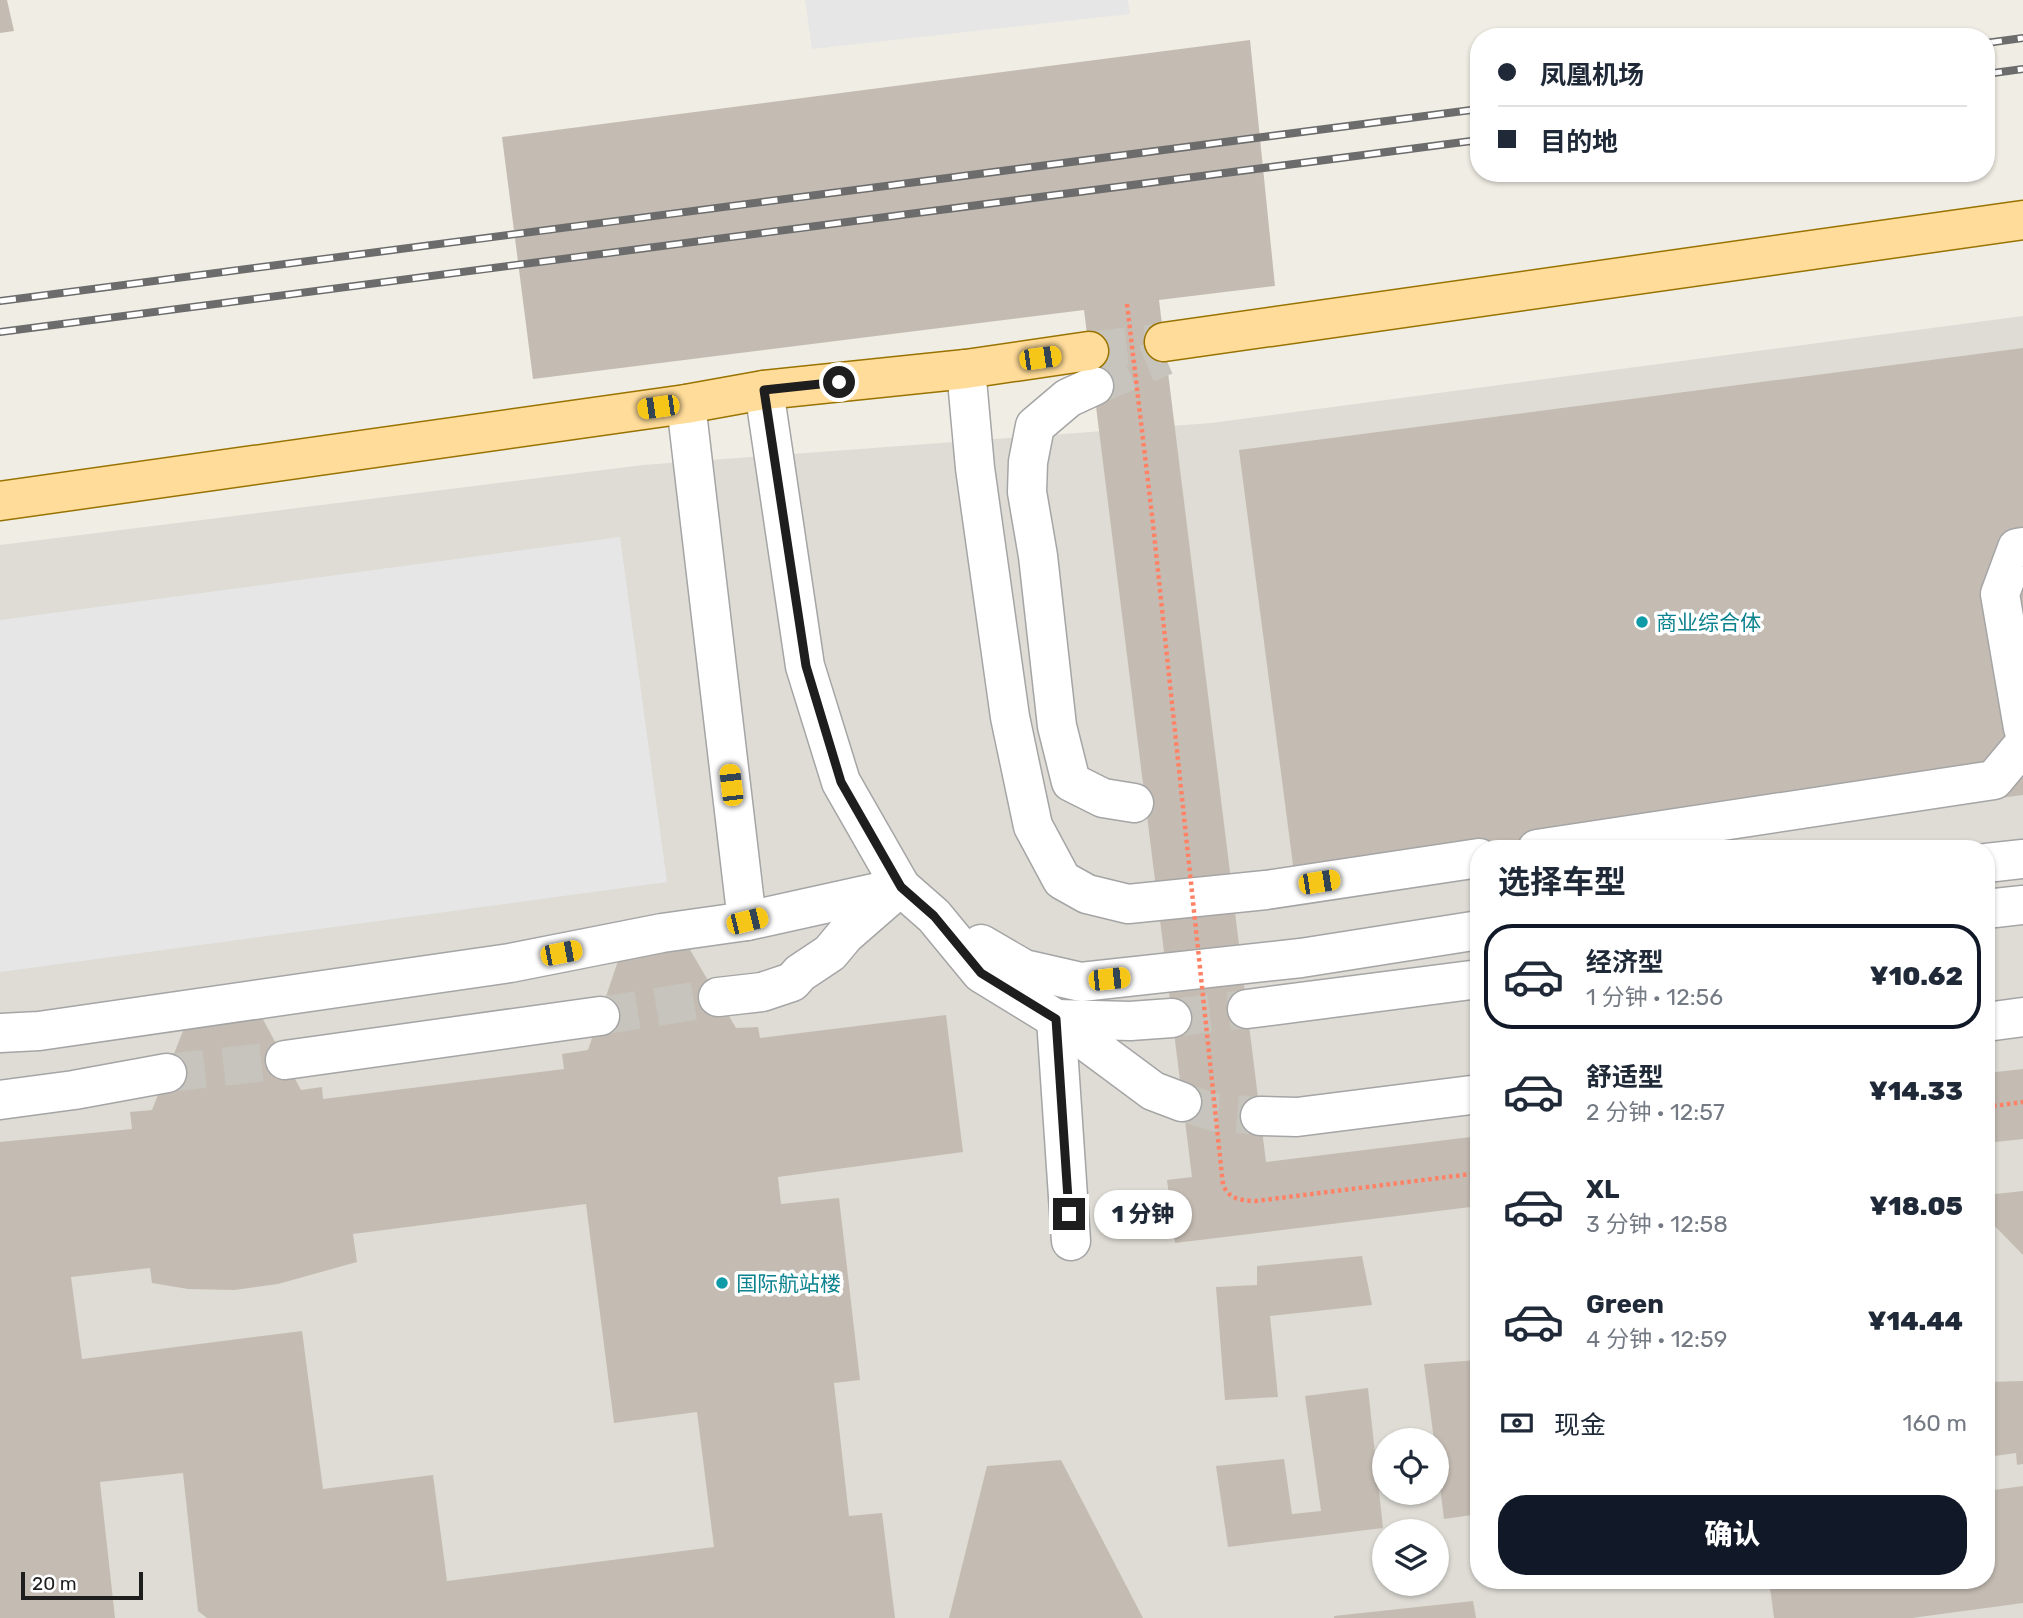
<!DOCTYPE html>
<html lang="zh">
<head>
<meta charset="utf-8">
<style>
	:root { --surface:#fff; --page:#f6f6f7; --text:#1f2937; --muted:#747a83; --line:#e0e1e3; --accent:#111827 }
	body { margin:0; font-family:Rubik,"Noto Sans SC",sans-serif; background:var(--page); color:var(--text); height:100vh; display:flex; flex-direction:column; font-size:26px; white-space:nowrap }
	* { box-sizing:border-box; margin:0 }
	p { font-size:23px; color:var(--muted) }
	.icon { flex:none; width:38px; height:38px; fill:none; stroke:currentColor; stroke-width:2; stroke-linecap:round; stroke-linejoin:round }
	.map { position:relative; flex:1; overflow:hidden }
	.side { position:absolute; left:1470px; top:840px; width:525px; height:749px; display:flex; flex-direction:column; background:var(--surface); border-radius:28px; box-shadow:0 2px 5px #0004 }
	.side>* { flex:none }
	.banner { position:absolute; left:1470px; top:28px; width:525px; height:154px; border-radius:28px; box-shadow:0 2px 5px #0004; display:grid; align-content:center; height:154px; padding:0 28px; background:var(--surface) }
	.buttons { position:absolute; left:1372px; top:1428px; display:grid; gap:14px }
	.buttons a { display:grid; place-items:center; width:77px; height:77px; border-radius:50%; background:var(--surface); box-shadow:0 2px 5px #0004; font-size:35px }
	.scale { position:absolute; left:21px; bottom:18px; width:122px; box-sizing:border-box; padding-left:7px; border:4px solid #1e1e1e; border-top:0; font-size:19px; line-height:24px; white-space:nowrap; color:#1e1e1e; -webkit-text-stroke:5px #fff; paint-order:stroke }
	.end { position:absolute; width:32px; height:32px; margin:-16px; border:9px solid #1e1e1e; background:#fff; box-shadow:0 0 0 4px #fff }
	.from { border-radius:50% }
	.bubble { position:absolute; height:49px; border-radius:24px; background:var(--surface); box-shadow:0 2px 5px #0004; font-size:23px; font-weight:800; line-height:49px; text-align:center }
	.car { position:absolute; width:21px; height:42px; margin:-21px -10px; border-radius:9px; box-shadow:0 0 5px 2px #0007; background:linear-gradient(#f5c518 24%,#345 0 40%,#f5c518 0 76%,#345 0 86%,#f5c518 0) }
	.banner b { display:flex; align-items:center; gap:24px; height:66px; font-size:26px }
	.banner b+b { border-top:2px solid var(--line) }
	.banner i { width:18px; height:18px; background:var(--text) }
	ul { padding:0; list-style:none }
	li { display:flex; align-items:center; gap:21px; height:105px; margin:0 14px 10px; padding:0 14px; border:4px solid transparent; border-radius:28px }
	li div { flex:1 }
	li b { display:block; font-size:26px }
	li em { font-style:normal; font-weight:800 }
	li.current { border-color:var(--accent) }
	li>.icon { width:63px; height:63px; stroke-width:1.5 }
	h2 { padding:0 28px; font-size:32px; line-height:84px }
	.pay { display:flex; align-items:center; gap:18px; height:77px; padding:0 28px; font-size:26px }
	.pay p { margin-inline-start:auto }
	.primary-button { display:flex; gap:14px; margin-top:auto; padding:14px 28px }
	.primary-button a { flex:1; height:80px; border-radius:28px; background:var(--accent); color:#fff; font-size:28px; font-weight:800; line-height:80px; text-align:center }
	.map>svg:first-child { display:block }
	.airport { fill:#dedcd5; fill-rule:evenodd }
	.parking { fill:#e6e6e6 }
	.building { fill:#c4bcb3; fill-rule:evenodd }
	.lines { fill:none; stroke-linecap:round; stroke-linejoin:round }
	.minor-tunnel { stroke:#c6c4bc; stroke-width:38; stroke-dasharray:38 19; stroke-linecap:butt }
	.major-tunnel { stroke:#c6c4bc; stroke-width:38; stroke-dasharray:38 19; stroke-linecap:butt }
	.minor-casing { stroke:#a5a5a5; stroke-width:41 }
	.major-casing { stroke:#997300; stroke-width:41 }
	.path { stroke:#ff8266; stroke-width:4.5; stroke-dasharray:3.5 3.5; stroke-linecap:butt }
	.minor { stroke:#fff; stroke-width:38 }
	.major { stroke:#ffdc9a; stroke-width:38 }
	.rail-casing { stroke:#6c6c6c; stroke-width:8 }
	.rail { stroke:#fff; stroke-width:5; stroke-dasharray:16; stroke-linecap:butt }
	.path-bridge { stroke:#ff8266; stroke-width:4.5; stroke-dasharray:3.5 3.5; stroke-linecap:butt }
	.route { stroke:#1e1e1e; stroke-width:9 }
	.culture-dot { fill:#0f9aa8; stroke:#fff; stroke-width:2.5 }
	.labels { text-anchor:middle; dominant-baseline:central; stroke-width:7; stroke-linejoin:round; paint-order:stroke }
	.culture-label { font-size:21px; fill:#0d838f; stroke:#fff; text-anchor:start }
</style>
</head>
<body>
<div class="map">
<svg width="2023" height="1618" viewBox="0 0 2023 1618">
	<rect width="100%" height="100%" fill="#f0ede4"/>
	<path class="airport" d="M2023,316V1618H0V545L643,465L1211,423ZM1479,849H1986V1580H1479ZM1384,1440H1437V1493H1384ZM1384,1531H1437V1584H1384Z"/>
	<g class="parking">
		<path d="M805,0H1128L1130,14L812,49Z"/>
		<path d="M620,537L667,882L0,972V620Z"/>
	</g>
	<g class="building">
		<path d="M0,0H7L14,31L0,33Z"/>
		<path d="M1250,40L1275,286L1159,300L1266,1162L1479,1136V1206L1175,1243L1167,1180L1192,1177L1084,310L533,379L502,137Z"/>
		<path d="M2023,348V795L1603,849H1479L1296,888L1239,450Z"/>
		<path d="M689,948L736,1028L758,1027L760,1038L946,1015L963,1152L778,1177L781,1204L839,1198L860,1380L834,1383L849,1516L882,1513L895,1618H207L198,1611L183,1473L100,1482L115,1618H0V1142L132,1129L130,1112L152,1110L190,1013L258,1010L301,1090L322,1087L323,1099L564,1069L562,1054L588,1050L620,955ZM586,1204L614,1423L697,1412L714,1547L447,1581L433,1475L323,1489L302,1331L82,1359L71,1277L150,1268L152,1283L188,1289L234,1290L278,1284L357,1262L353,1234Z"/>
		<path d="M2023,1069V1139L1986,1143V1073Z"/>
		<path d="M2023,1191V1255L1986,1217V1195Z"/>
		<path d="M1362,1256L1372,1305L1270,1316L1278,1397L1225,1400L1216,1287L1257,1285V1266Z"/>
		<path d="M1477,1360L1479,1368V1514L1444,1519L1437,1463V1440H1434L1424,1364Z"/>
		<path d="M2023,1381V1464L2017,1465L2016,1453L1987,1457L1986,1382Z"/>
		<path d="M1368,1388L1383,1528L1228,1547L1216,1466L1284,1459L1292,1514L1321,1511L1305,1396Z"/>
		<path d="M1061,1460L1143,1618H949L987,1466Z"/>
		<path d="M2023,1486V1603L1912,1618H1774L1769,1580H1986V1491Z"/>
		<path d="M1473,1601L1476,1618H1334V1616Z"/>
	</g>
	<g class="lines">
		<g class="minor-tunnel">
			<path d="M1094,386L1165,356"/>
			<path d="M600,1016L718,997"/>
			<path d="M1172,1018L1247,1009"/>
			<path d="M167,1073L285,1060"/>
			<path d="M1182,1102L1213,1112L1260,1116"/>
		</g>
		<path class="major-tunnel" d="M1089,351L1164,342"/>
		<defs>
			<g id="minor">
				<path d="M966,369L975,468L1010,717L1033,826L1062,880L1087,894L1128,904L1266,890L1479,858"/>
				<path d="M1094,386L1068,398L1035,426L1028,462L1027,492L1038,556L1057,726L1071,782L1103,798L1134,803"/>
				<path d="M764,390L805,666L841,782L901,887L934,916L981,973L1056,1019L1153,1091L1182,1102"/>
				<path d="M686,404L747,921"/>
				<path d="M2023,547L2017,548L2000,594L2023,728"/>
				<path d="M1537,849L1994,780L2023,745"/>
				<path d="M1986,863L2023,859"/>
				<path d="M1986,909L2023,905"/>
				<path d="M981,944L1024,969L1081,982L1301,958L1479,930"/>
				<path d="M718,997L762,992L792,982L800,973L830,953L845,935L899,888"/>
				<path d="M1247,1009L1479,979"/>
				<path d="M1056,1019L1071,1241"/>
				<path d="M1056,1019L1130,1021L1172,1018"/>
				<path d="M1986,1022L2023,1017"/>
				<path d="M0,1033L39,1031L510,963L662,933L747,921L901,887"/>
				<path d="M285,1060L600,1016"/>
				<path d="M0,1100L74,1090L167,1073"/>
				<path d="M1260,1116L1297,1117L1479,1094"/>
			</g>
			<g id="major">
				<path d="M1164,342L2023,220"/>
				<path d="M0,501L686,404L764,390L966,369L1089,351"/>
			</g>
		</defs>
		<use href="#minor" class="minor-casing"/>
		<use href="#major" class="major-casing"/>
		<path class="path" d="M1986,1107L2023,1102"/>
		<use href="#minor" class="minor"/>
		<use href="#major" class="major"/>
		<defs>
			<g id="rail">
				<path d="M1986,43L2023,38"/>
				<path d="M1986,74L2023,69"/>
				<path d="M0,301L1479,109"/>
				<path d="M0,332L1479,140"/>
			</g>
		</defs>
		<use href="#rail" class="rail-casing"/>
		<use href="#rail" class="rail"/>
		<path class="path-bridge" d="M1127,304L1153,524L1223,1185C1230,1200 1240,1200 1256,1201L1479,1173"/>
	</g>
	<g class="lines">
		<path class="route" d="M839,382L764,390L806,666L841,782L901,887L934,916L981,973L1056,1019L1069,1214"/>
	</g>
	<g class="culture-dot">
		<circle cx="1642" cy="622" r="7"/>
		<circle cx="722" cy="1283" r="7"/>
	</g>
	<g class="labels">
		<g class="culture-label">
			<text x="1656" y="622">商业综合体</text>
			<text x="736" y="1283">国际航站楼</text>
		</g>
	</g>
</svg>
<div class="buttons">
<a><svg class="icon" aria-label="locate" viewBox="0 0 24 24"><circle cx="12" cy="12" r="6"/><path d="M12 2v4M12 18v4M2 12h4M18 12h4"/></svg></a>
<a><svg class="icon" aria-label="layers" viewBox="0 0 24 24"><path d="M12 4l9 5-9 5-9-5zM3 14l9 5 9-5"/></svg></a>
</div>
<div class="scale">20 m</div>
<i class="end from" style="left:839px;top:382px"></i>
<i class="end" style="left:1069px;top:1214px"></i>
<div class="bubble" style="left:1094px;top:1190px;width:98px">1 分钟</div>
<i class="car" style="left:1040px;top:358px;rotate:82deg"></i>
<i class="car" style="left:658px;top:407px;rotate:262deg"></i>
<i class="car" style="left:731px;top:785px;rotate:353deg"></i>
<i class="car" style="left:1319px;top:882px;rotate:81deg"></i>
<i class="car" style="left:747px;top:921px;rotate:76deg"></i>
<i class="car" style="left:561px;top:953px;rotate:79deg"></i>
<i class="car" style="left:1109px;top:979px;rotate:84deg"></i>
<div class="banner">
<b><i class="from"></i>凤凰机场</b>
<b><i></i>目的地</b>
</div>
<section class="side">
<h2>选择车型</h2>
<ul>
<li class="current"><svg class="icon" aria-label="car" viewBox="0 0 24 24"><path d="M5 17H2v-5l4-1 3-4h7l3 4 3 1v5h-3M9 17h6M6 11h13"/><circle cx="7" cy="17" r="2"/><circle cx="17" cy="17" r="2"/></svg><div><b>经济型</b><p>1 分钟 · 12:56</p></div><em>¥10.62</em></li>
<li><svg class="icon" aria-label="car" viewBox="0 0 24 24"><path d="M5 17H2v-5l4-1 3-4h7l3 4 3 1v5h-3M9 17h6M6 11h13"/><circle cx="7" cy="17" r="2"/><circle cx="17" cy="17" r="2"/></svg><div><b>舒适型</b><p>2 分钟 · 12:57</p></div><em>¥14.33</em></li>
<li><svg class="icon" aria-label="car" viewBox="0 0 24 24"><path d="M5 17H2v-5l4-1 3-4h7l3 4 3 1v5h-3M9 17h6M6 11h13"/><circle cx="7" cy="17" r="2"/><circle cx="17" cy="17" r="2"/></svg><div><b>XL</b><p>3 分钟 · 12:58</p></div><em>¥18.05</em></li>
<li><svg class="icon" aria-label="car" viewBox="0 0 24 24"><path d="M5 17H2v-5l4-1 3-4h7l3 4 3 1v5h-3M9 17h6M6 11h13"/><circle cx="7" cy="17" r="2"/><circle cx="17" cy="17" r="2"/></svg><div><b>Green</b><p>4 分钟 · 12:59</p></div><em>¥14.44</em></li>
</ul>
<div class="pay"><svg class="icon" aria-label="cash" viewBox="0 0 24 24"><path d="M3 7h18v10H3z"/><circle cx="12" cy="12" r="2"/></svg>现金<p>160 m</p></div>
<div class="primary-button"><a>确认</a></div>
</section>
</div>
</body>
</html>
